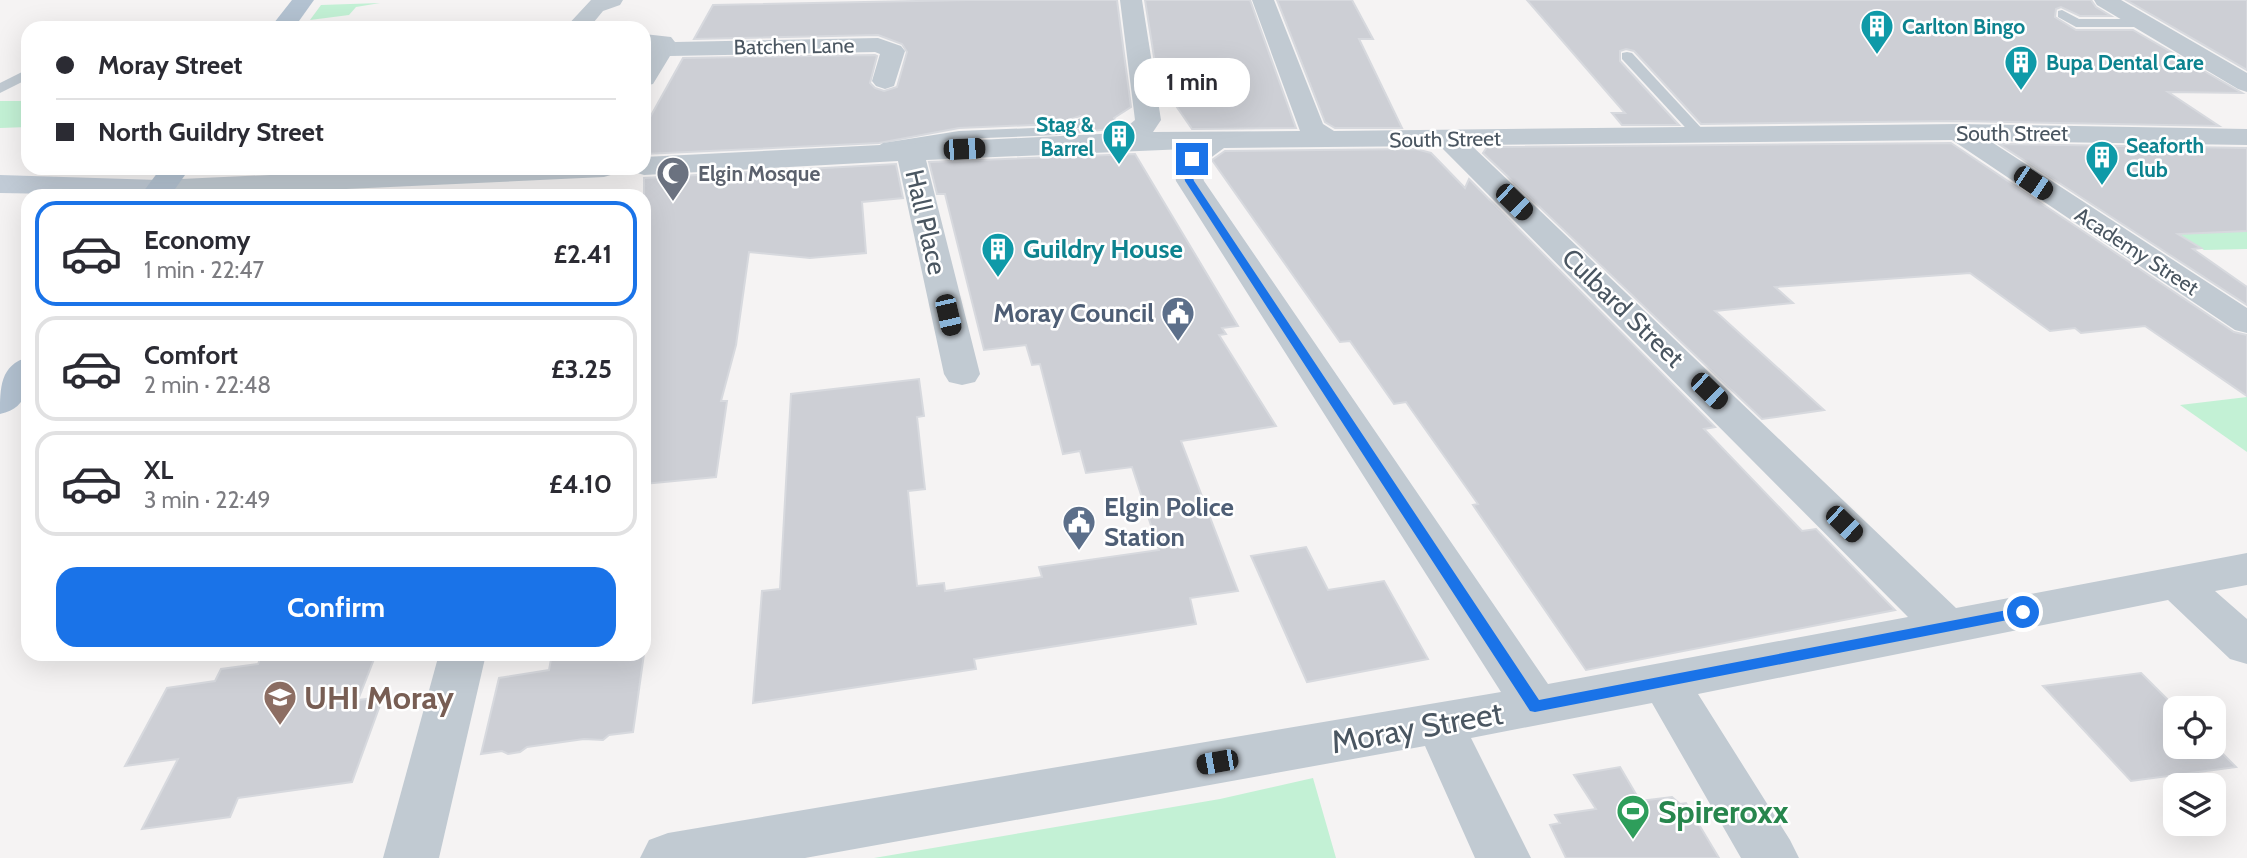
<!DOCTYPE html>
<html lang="en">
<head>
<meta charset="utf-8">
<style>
	:root { --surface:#fff; --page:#f2f2f3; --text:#2b2b33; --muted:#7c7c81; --line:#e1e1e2; --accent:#1a73e8 }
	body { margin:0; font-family:Cabin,sans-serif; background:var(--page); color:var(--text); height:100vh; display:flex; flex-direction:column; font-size:26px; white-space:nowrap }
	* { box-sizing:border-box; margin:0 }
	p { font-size:23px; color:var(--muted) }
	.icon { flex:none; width:38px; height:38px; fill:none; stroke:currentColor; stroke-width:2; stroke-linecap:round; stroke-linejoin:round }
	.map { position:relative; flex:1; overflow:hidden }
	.panel { position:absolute; left:21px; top:189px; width:630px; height:472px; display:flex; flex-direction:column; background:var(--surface); border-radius:21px; box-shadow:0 7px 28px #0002 }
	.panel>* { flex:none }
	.top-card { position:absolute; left:21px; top:21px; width:630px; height:154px; border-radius:21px; box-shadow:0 7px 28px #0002; display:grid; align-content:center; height:154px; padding:0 35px; background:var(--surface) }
	.controls { position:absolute; left:2163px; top:696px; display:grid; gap:14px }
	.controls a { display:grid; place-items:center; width:63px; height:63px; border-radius:14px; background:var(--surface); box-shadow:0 7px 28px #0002; font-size:35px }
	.end { position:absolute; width:32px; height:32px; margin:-16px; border:9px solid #1a73e8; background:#fff; box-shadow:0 0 0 4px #fff }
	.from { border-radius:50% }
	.bubble { position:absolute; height:49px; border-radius:21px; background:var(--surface); box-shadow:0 7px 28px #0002; font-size:23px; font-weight:800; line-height:49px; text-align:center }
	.car { position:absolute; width:21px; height:42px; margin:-21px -10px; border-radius:9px; box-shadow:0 0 5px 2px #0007; background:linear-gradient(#222 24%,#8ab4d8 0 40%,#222 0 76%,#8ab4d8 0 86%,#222 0) }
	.top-card b { display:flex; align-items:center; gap:24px; height:66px; font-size:26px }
	.top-card b+b { border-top:2px solid var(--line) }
	.top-card i { width:18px; height:18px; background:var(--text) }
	ul { padding:12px 0 0; list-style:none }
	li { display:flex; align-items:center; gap:21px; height:105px; margin:0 14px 10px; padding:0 21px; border:4px solid var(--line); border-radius:21px }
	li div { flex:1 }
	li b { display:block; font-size:26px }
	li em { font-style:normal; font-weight:800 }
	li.selected { border-color:var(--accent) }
	li>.icon { width:63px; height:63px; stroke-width:1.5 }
	.action { display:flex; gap:14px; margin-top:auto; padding:14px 35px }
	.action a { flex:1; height:80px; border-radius:21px; background:var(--accent); color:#fff; font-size:28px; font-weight:800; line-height:80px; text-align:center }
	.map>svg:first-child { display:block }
	.green { fill:#c3f1d5 }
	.building { fill:#cdcfd5; stroke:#d7d9de; stroke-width:2 }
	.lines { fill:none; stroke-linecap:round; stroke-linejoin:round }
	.lane { fill:#c1cad2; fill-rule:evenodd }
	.street { fill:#c1cad2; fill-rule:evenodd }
	.secondary { fill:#c1cbd6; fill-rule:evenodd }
	.primary { fill:#b3c2d1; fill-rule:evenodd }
	.route { fill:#1a73e8 }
	.labels { text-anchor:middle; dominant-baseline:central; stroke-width:5; stroke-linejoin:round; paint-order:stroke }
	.far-culture-label { font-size:21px; font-weight:bold; fill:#0d838f; stroke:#fff; text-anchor:start }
	.far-street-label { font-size:21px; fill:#4a5661; stroke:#fff }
	.far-worship-label { font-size:21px; font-weight:bold; fill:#5b616d; stroke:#fff; text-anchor:start }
	.street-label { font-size:26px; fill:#4a5661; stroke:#fff }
	.culture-label { font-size:26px; font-weight:bold; fill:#0d838f; stroke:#fff; text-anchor:start }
	.service-label { font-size:26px; font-weight:bold; fill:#4e5e75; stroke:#fff; text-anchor:end }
	.near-education-label { font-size:32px; font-weight:bold; fill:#785e54; stroke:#fff; text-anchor:start }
	.near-street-label { font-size:32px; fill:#4a5661; stroke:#fff }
	.near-leisure-label { font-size:32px; font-weight:bold; fill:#27864d; stroke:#fff; text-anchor:start }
</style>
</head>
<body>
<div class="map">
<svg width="2247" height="858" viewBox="0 0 2247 858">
	<rect width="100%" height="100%" fill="#f5f3f3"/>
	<g class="green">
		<path d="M380,3L356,7L349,15L310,20L321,5Z"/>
		<path d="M0,101H28V127L0,128Z"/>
		<path d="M2247,227V249L2204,250L2179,234L2220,232Z"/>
		<path d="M2247,397V452L2180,405Z"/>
		<path d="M1313,778L1336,858H874L1220,799Z"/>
	</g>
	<g class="building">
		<path d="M967,0H1117L1131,107L1114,118L1120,128L1073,133L1090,123L1089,120L1080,116L1056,124L959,128L879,143L644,154V128L683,58L875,55L877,56L870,83L875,88L884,91L897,87L907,52L902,44L878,35L694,39L713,5Z"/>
		<path d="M1145,0H1250L1296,128L1192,129L1163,87L1159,89Z"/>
		<path d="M1277,0H1352L1373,39H1359L1402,128H1335L1325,122Z"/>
		<path d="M1527,0H2091L2096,7L2111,16H2080L2061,7L2056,9L2055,17L2076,30H2133L2242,93L2168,92L2219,126L1958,121L1701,124L1634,51L1626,49L1620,51V61L1679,125H1622L1612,113H1625Z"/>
		<path d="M2126,0H2247V70Z"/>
		<path d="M1951,143L2234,332L2247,335V396L2145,326L2081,333L2075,328L2050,331L1970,273L1775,287L1793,303L1715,311L1824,410L1762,419L1483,153L1487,147Z"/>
		<path d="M1999,144L2247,148V231L2178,234L2201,248L2193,249L2247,287V305Z"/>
		<path d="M1416,149L1431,153L1465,188L1469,179L1715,427L1704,429L1802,531L1816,529L1895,610L1586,670L1473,505L1478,504L1406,402L1394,404L1350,341L1340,342L1212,160L1225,151Z"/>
		<path d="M1135,154L1238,326L1222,328L1226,334L1219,335L1276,426L1181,441L1238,591L1190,598L1196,624L974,659L976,669L753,703L762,591L780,589L791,394L919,379L924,416L917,417L925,489L908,491L917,586L944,583L945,591L1042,577L1039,567L1159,550L1132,467L1086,473L1080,451L1063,454L1040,364L1032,365L1026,345L984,350L945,194H937L929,162Z"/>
		<path d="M896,164L903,198L862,202L866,253L810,258L749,252L736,345L721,401H727L716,477L644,484V178Z"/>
		<path d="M1306,547L1328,590L1384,581L1428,659L1307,682L1251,556Z"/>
		<path d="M262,654H376L358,700L383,697L352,782L238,798L230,817L142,829L178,759L125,766L167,688L215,681L221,669L258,664Z"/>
		<path d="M552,654H644L633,732L609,735L603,740L584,739L527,747L520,752L508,754L502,751L481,754L499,678L549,670Z"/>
		<path d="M2141,673L2177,709L2175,747H2214V745L2236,767L2131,781L2043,686Z"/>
		<path d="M1620,767L1640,801L1672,797L1680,804L1686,803L1719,858H1566L1550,825L1560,823L1555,815L1596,809L1574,775Z"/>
	</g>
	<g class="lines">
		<g class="lane">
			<path d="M2062,10L2079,19H2145L2151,23L2145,27H2076L2058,17V11Z"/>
			<path d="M1627,52L1632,53L1705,132L1707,135L1705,138H1695L1622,59V53Z"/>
			<path d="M28,69V79L0,93V83Z"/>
			<path d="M1081,118L1088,122L1086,125L1059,135L959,139L883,153L875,148L883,143L959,131L1057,127Z"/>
		</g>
		<g class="street">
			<path d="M591,0H623L620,5L603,11L589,28H565Z"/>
			<path d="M1120,0H1142L1161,120L1153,132L1300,131L1252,0H1274L1323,124L1334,131L1958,124L2247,129V145L1990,141L2247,308V333L2235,330L1952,140L1471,145L1956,608L2247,553V585L2215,591L2247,619V664L2230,659L2168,600L1698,694L1790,840L1799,858H1741L1652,703L1471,738L1531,858H1475L1425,746L805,858H640L649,840L668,833L1501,692L1176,181L1174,167L1186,149L926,160L980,374L975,382L962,385L949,382L944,374L898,161L644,175L634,172L631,168H644V157L1119,133L1135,120ZM1440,146L1908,617L1548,684L1204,181L1202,174L1205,162L1224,148Z"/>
			<path d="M2094,0H2121L2247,73V92L2238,89L2097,5Z"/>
			<path d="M644,34L671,37L675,42L878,38L901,46L905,51L894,86L885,89L876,86L872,81L880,54L875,52L670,56L653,84L644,86V59L650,48H644Z"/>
			<path d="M421,168H618L614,174L604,177L196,196H152L144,189L149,183L159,180Z"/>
			<path d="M439,654H486L439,858H383Z"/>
		</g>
		<path class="secondary" d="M0,175L159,180L169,183L174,189L166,196L0,193Z"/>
		<g class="primary">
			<path d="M292,0H314L294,28H270Z"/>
			<path d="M161,168H190L170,196H140Z"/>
			<path d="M28,357C28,384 31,407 0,414C0,388 0,365 28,357Z"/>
		</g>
	</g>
	<path class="route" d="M1192,156L1196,159L1191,171L1194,181L1539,700L2023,607L2030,612L2023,617L1535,712L1530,711L1185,181C1183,172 1183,160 1192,156Z"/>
	<defs>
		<symbol id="building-pin" viewBox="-11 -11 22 30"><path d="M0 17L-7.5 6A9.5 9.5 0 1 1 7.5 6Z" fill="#0f9aa8" stroke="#fff"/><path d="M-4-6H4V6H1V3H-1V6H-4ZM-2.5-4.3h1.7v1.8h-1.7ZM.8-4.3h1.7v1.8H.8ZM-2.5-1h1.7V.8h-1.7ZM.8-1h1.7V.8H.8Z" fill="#fff"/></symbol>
		<symbol id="mosque-pin" viewBox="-11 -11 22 30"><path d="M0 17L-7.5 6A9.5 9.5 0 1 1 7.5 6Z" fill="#6b7280" stroke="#fff"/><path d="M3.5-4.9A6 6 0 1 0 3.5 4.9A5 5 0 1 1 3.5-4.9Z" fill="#fff"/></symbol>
		<symbol id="civic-pin" viewBox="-11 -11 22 30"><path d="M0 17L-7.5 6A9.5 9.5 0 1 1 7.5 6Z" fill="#5c6f8a" stroke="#fff"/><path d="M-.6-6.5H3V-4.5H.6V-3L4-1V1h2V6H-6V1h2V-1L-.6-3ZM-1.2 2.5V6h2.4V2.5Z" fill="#fff"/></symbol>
		<symbol id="university-pin" viewBox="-11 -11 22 30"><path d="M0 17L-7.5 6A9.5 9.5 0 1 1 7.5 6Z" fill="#8d6e63" stroke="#fff"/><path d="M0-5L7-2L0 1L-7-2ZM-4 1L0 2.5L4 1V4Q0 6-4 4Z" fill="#fff"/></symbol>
		<symbol id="stadium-pin" viewBox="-11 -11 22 30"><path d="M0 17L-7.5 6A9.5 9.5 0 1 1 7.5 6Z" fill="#2e9e5b" stroke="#fff"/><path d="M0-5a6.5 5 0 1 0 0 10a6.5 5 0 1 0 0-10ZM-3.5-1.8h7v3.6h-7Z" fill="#fff"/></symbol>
	</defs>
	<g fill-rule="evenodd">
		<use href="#building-pin" x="1858" y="7" width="38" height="52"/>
		<use href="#building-pin" x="2002" y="43" width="38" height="52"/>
		<use href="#building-pin" x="1100" y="117" width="38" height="52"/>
		<use href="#building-pin" x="2083" y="138" width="38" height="52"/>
		<use href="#mosque-pin" x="654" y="154" width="38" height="52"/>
		<use href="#building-pin" x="979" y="230" width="38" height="52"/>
		<use href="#civic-pin" x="1159" y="294" width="38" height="52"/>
		<use href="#civic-pin" x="1060" y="503" width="38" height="52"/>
		<use href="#university-pin" x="261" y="678" width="38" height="52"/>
		<use href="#stadium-pin" x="1614" y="792" width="38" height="52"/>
	</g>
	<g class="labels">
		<g class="far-culture-label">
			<text x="1902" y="26">Carlton Bingo</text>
			<text x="2046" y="62">Bupa Dental Care</text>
			<text x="1094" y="124" text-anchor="end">Stag &amp;<tspan x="1094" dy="24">Barrel</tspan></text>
			<text x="2126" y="145">Seaforth<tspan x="2126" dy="24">Club</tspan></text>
		</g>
		<g class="far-street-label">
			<text transform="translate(794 46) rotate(-1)">Batchen Lane</text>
			<text x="2012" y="133">South Street</text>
			<text transform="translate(1445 139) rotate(-1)">South Street</text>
			<text transform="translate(2137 251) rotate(33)">Academy Street</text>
		</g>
		<g class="far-worship-label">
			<text x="698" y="173">Elgin Mosque</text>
		</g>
		<g class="street-label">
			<text transform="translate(926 222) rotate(77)">Hall Place</text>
			<text transform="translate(1623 308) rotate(44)">Culbard Street</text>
		</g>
		<g class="culture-label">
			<text x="1023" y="249">Guildry House</text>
		</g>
		<g class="service-label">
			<text x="1154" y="313">Moray Council</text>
			<text x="1104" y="507" text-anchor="start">Elgin Police<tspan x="1104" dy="30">Station</tspan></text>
		</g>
		<g class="near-education-label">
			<text x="304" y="697">UHI Moray</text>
		</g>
		<g class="near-street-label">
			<text transform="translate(1417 727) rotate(-10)">Moray Street</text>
		</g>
		<g class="near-leisure-label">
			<text x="1658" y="811">Spireroxx</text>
		</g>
	</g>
</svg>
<div class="controls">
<a><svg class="icon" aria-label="locate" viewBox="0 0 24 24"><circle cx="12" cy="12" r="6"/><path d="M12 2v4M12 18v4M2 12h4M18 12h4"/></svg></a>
<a><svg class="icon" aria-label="layers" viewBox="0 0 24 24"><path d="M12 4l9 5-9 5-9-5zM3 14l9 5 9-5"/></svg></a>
</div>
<i class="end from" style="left:2023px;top:612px"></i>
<i class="end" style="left:1192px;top:159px"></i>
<div class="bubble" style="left:1134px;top:58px;width:116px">1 min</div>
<i class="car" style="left:964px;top:149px;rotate:87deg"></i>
<i class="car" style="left:2033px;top:183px;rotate:124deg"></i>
<i class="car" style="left:1514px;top:202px;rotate:134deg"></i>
<i class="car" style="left:948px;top:315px;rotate:167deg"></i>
<i class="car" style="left:1709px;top:391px;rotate:134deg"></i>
<i class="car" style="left:1844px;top:524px;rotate:134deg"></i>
<i class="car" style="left:1217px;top:762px;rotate:260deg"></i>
<div class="top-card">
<b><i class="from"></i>Moray Street</b>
<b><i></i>North Guildry Street</b>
</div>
<section class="panel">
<ul>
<li class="selected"><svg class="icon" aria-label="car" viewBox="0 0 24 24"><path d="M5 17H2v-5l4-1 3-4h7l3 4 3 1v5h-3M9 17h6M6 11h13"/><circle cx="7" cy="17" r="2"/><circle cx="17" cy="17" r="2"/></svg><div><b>Economy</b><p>1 min · 22:47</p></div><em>£2.41</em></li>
<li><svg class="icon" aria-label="car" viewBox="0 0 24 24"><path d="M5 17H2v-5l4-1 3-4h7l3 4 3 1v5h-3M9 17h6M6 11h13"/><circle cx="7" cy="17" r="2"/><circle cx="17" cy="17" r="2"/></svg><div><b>Comfort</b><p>2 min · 22:48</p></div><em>£3.25</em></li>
<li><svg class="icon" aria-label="car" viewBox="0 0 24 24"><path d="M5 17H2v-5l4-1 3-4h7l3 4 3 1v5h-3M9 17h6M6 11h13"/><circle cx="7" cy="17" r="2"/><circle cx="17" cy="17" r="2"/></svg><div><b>XL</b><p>3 min · 22:49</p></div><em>£4.10</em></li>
</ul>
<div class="action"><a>Confirm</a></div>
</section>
</div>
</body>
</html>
